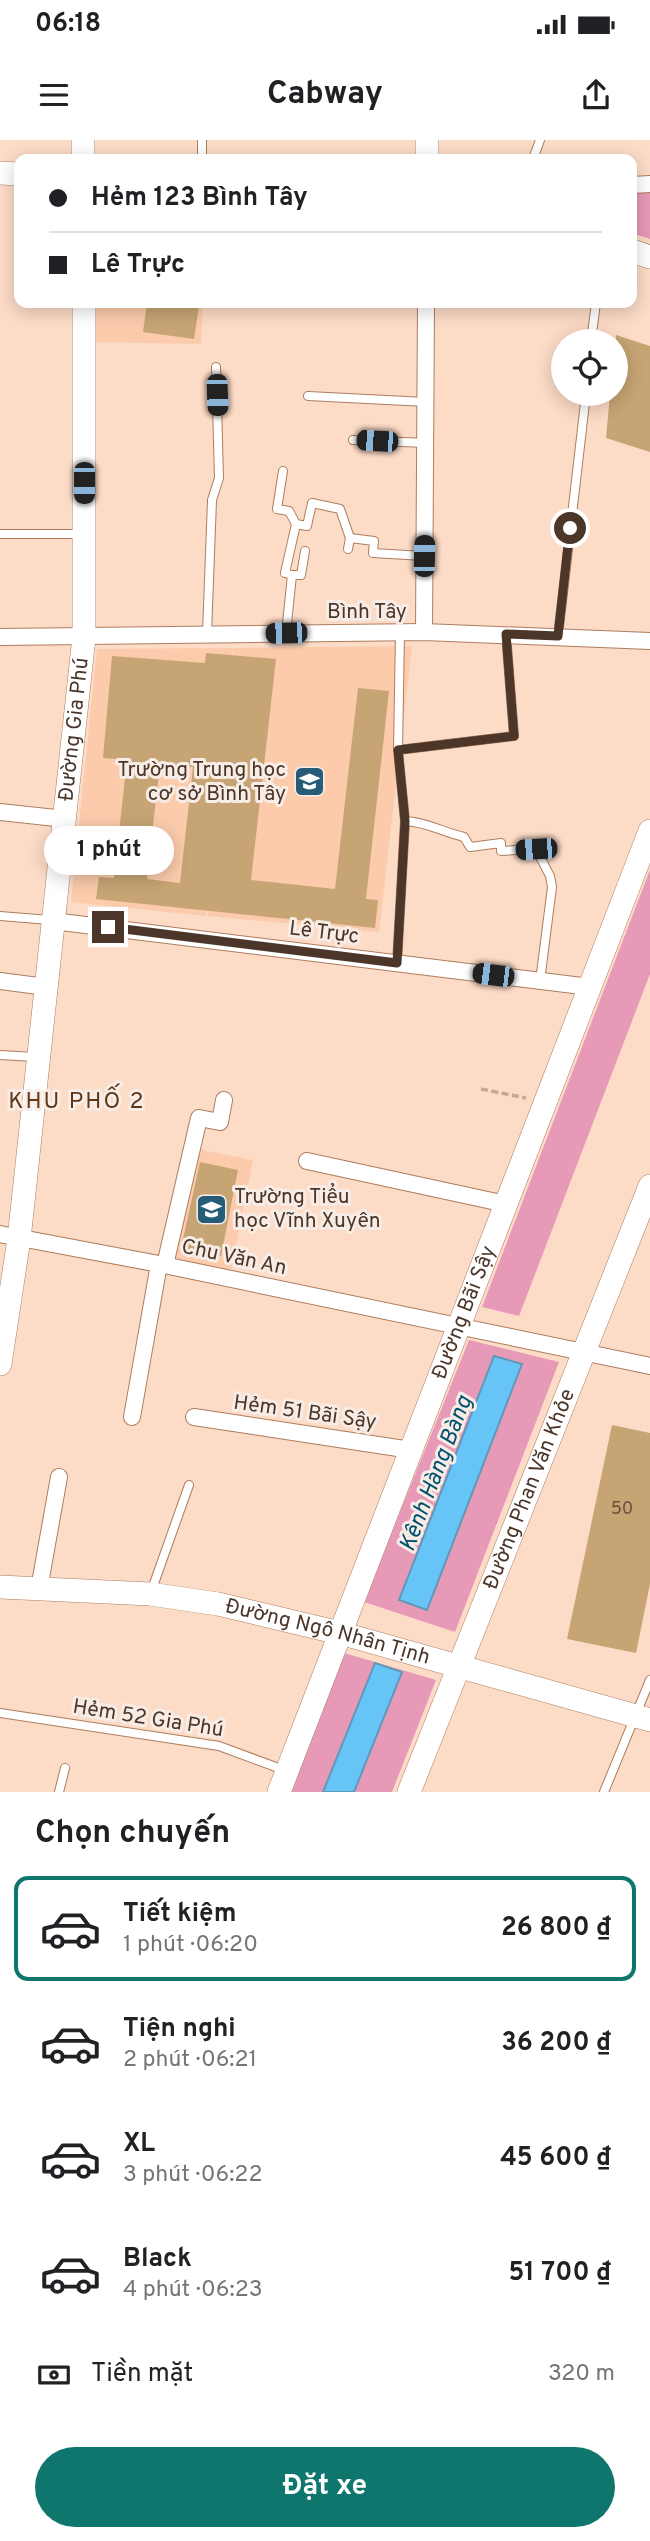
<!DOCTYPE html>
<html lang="vi">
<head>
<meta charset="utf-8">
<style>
	:root { --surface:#fff; --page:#f6f6f6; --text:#202124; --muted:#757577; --line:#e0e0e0; --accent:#0f766e }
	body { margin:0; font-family:Overpass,sans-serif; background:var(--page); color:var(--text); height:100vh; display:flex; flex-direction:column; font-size:26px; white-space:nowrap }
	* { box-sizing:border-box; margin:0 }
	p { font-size:23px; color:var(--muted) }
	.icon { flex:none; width:38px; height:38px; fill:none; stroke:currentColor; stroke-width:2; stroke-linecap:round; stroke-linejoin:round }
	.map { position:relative; height:1652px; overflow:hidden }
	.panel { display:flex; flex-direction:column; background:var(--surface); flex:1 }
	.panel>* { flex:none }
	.hud { position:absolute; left:14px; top:14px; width:623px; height:154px; border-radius:14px; box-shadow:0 4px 18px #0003; display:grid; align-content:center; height:154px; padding:0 35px; background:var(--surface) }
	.tools { position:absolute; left:551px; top:189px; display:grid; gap:14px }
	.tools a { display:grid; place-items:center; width:77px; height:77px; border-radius:50%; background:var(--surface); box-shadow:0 4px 18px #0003; font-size:35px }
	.end { position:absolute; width:32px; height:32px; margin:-16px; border:9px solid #4b3629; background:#fff; box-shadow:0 0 0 4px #fff }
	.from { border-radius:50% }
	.bubble { position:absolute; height:49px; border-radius:24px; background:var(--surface); box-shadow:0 4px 18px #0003; font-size:23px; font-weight:700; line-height:49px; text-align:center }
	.car { position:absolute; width:21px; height:42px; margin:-21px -10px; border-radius:9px; box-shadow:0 0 5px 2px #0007; background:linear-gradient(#222 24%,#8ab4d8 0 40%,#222 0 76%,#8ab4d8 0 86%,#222 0) }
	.hud b { display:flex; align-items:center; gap:24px; height:66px; font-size:26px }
	.hud b+b { border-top:2px solid var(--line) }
	.hud i { width:18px; height:18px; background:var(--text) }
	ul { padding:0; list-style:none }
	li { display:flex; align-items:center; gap:21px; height:105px; margin:0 14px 10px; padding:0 21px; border:4px solid transparent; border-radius:14px }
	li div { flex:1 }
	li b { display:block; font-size:26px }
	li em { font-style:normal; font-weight:700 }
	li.active { border-color:var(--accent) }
	li>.icon { width:63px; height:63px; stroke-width:1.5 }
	h2 { padding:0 35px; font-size:32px; line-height:84px }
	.pay { display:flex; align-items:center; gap:18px; height:77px; padding:0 35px; font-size:26px }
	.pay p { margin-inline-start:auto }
	.action { display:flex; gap:14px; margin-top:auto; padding:14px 35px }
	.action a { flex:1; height:80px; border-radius:42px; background:var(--accent); color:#fff; font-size:28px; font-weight:700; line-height:80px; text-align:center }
	.status { display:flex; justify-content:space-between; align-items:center; height:49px; padding:0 35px; background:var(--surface); direction:ltr }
	.status svg { height:19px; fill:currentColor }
	header { display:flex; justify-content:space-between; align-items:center; height:91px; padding:0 35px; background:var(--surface); font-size:32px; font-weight:700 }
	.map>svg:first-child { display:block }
	.built { fill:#fbcbac }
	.green { fill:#e799b8 }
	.water { fill:#67c4f6; stroke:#5f99b8; stroke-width:2 }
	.building { fill:#c7a474; fill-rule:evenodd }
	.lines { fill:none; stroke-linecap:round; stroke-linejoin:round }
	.lane-casing { stroke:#ae7d5d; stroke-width:10 }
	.street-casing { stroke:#ae7d5d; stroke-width:18 }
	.secondary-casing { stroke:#ae7d5d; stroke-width:24 }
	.path { stroke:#c4a795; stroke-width:3.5; stroke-dasharray:7 3.5; stroke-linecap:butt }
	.lane { stroke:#fff; stroke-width:8 }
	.street { stroke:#fff; stroke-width:16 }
	.secondary { stroke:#fff; stroke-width:23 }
	.route { stroke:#4b3629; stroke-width:9 }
	.labels { text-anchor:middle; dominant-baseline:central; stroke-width:6; stroke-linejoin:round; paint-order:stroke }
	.number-label { font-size:18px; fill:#6a523c }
	.street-label { font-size:21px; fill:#4b3629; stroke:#f8ede6 }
	.poi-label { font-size:21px; fill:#4b3629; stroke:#f8ede6; text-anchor:end }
	.neighbourhood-label { font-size:23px; letter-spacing:2px; fill:#603616; stroke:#f8ede6 }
	.water-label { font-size:23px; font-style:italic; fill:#005070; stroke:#f8ede6 }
</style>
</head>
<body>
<div class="status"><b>06:18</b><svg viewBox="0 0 49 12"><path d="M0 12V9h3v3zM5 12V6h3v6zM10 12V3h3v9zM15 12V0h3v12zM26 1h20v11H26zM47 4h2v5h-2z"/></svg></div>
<header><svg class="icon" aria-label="menu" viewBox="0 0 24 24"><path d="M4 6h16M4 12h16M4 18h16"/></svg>Cabway<svg class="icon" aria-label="share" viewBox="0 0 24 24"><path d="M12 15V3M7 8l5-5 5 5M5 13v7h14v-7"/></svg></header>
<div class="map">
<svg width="650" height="1652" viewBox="0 0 650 1652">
	<rect width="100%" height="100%" fill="#fcdbc7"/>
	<g class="built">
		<path d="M90,163H203L201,204L89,202Z"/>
		<path d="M412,506L379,792L208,776L234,508Z"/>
		<path d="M233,508L206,776L71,762L97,509Z"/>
		<path d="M191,1008L253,1020L231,1130L169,1118Z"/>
	</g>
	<g class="green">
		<path d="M632,51H650V99L632,93Z"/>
		<path d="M650,730V834L519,1176L482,1167Z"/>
		<path d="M469,1200L559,1222L455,1492L364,1462Z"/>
		<path d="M344,1513L436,1540L392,1652H288Z"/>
	</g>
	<g class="water">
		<path d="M494,1216L522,1224L427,1470L399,1460Z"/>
		<path d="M375,1523L402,1532L354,1652H323Z"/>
	</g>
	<g class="building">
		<path d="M147,163L199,166L194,199L143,192Z"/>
		<path d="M616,195L650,206V312L606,298L610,254H616Z"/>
		<path d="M206,513L276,519L251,740L335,749L358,548L389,551L366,759L378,760L375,788L96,759L99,737L114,738L127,620L103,618L112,516L205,523ZM160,624L193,627L180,743L147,739Z"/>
		<path d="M200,1022L238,1030L221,1116L181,1108Z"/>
		<path d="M612,1285L650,1293V1444L636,1513L567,1499Z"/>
	</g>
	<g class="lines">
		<defs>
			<g id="lane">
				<path d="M202,19V0"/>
				<path d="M533,19L540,0"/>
				<path d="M591,201L596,163"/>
				<path d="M308,256L426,262"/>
				<path d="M353,300L426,303"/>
				<path d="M283,331L277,369L289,371L296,384L285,433L292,435L286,493"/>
				<path d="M296,384L307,386L312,363L340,369L350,398L374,401L373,413L424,416"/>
				<path d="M0,394H81"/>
				<path d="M348,409L350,398"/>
				<path d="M292,435H301L305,411"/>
				<path d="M207,494L212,360L219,338L216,227"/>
				<path d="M558,496L586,254"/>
				<path d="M398,610L514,596L506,494"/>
				<path d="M405,681C427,682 442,692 464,697L470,707L501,703V711L536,709L550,736L552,747L540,841"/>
				<path d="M0,776L50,780"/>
				<path d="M397,823L405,681L398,610L400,493"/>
				<path d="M0,915L35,917"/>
				<path d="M151,1452L189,1345"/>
				<path d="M0,1573L219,1606L284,1630"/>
				<path d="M59,1652L65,1628"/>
				<path d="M604,1652L650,1540"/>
			</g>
			<g id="street">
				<path d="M632,45L650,44"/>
				<path d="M424,492L426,163"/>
				<path d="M0,497L424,492L650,501"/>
				<path d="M0,672L65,679"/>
				<path d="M53,781L590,847"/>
				<path d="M0,841L46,847"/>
				<path d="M307,1021L506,1064"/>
				<path d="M0,1094L159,1124L650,1226"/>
				<path d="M165,1125L199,978L220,982L224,960"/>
				<path d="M132,1277L159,1124"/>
				<path d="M194,1277L411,1310"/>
				<path d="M39,1449L59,1337"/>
			</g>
			<g id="secondary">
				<path d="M83,0V19"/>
				<path d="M427,19V0"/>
				<path d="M0,33L19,34"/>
				<path d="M632,111L650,117"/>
				<path id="s1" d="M0,1224L19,1099L84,497V163"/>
				<path id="s2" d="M0,1447L150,1454L218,1464L340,1493L650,1580"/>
				<path id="s3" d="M279,1652L650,691"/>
				<path id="s4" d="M409,1652L650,1046"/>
			</g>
		</defs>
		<use href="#lane" class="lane-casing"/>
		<use href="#street" class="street-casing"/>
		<use href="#secondary" class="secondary-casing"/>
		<path class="path" d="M481,949L526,958"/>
		<use href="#lane" class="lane"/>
		<use href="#street" class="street"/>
		<use href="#secondary" class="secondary"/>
	</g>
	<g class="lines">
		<path class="route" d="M108,787L397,823L405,681L398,610L514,596L506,494L558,496L570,388"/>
	</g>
	<defs>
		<symbol id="school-square" viewBox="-11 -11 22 22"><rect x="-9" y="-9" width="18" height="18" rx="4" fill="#265c77" stroke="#f8ede6"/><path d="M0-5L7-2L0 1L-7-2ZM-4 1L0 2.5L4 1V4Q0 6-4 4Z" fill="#fff"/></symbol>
	</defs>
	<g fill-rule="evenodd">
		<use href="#school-square" x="292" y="624" width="35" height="35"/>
		<use href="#school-square" x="194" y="1052" width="35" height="35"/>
	</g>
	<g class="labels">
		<g class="number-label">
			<text x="622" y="1369">50</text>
		</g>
		<g class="street-label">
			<text x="367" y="472">Bình Tây</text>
			<text stroke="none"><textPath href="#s1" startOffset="639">Đường Gia Phú</textPath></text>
			<text transform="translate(324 793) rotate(7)">Lê Trực</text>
			<text transform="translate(234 1118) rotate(12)">Chu Văn An</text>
			<text stroke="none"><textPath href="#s3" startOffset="514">Đường Bãi Sậy</textPath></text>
			<text transform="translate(305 1273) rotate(8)">Hẻm 51 Bãi Sậy</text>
			<text stroke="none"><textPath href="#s4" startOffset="326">Đường Phan Văn Khỏe</textPath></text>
			<text stroke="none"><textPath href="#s2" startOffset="332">Đường Ngô Nhân Tịnh</textPath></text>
			<text transform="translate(148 1579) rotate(9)">Hẻm 52 Gia Phú</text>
		</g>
		<g class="poi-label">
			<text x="286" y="630">Trường Trung học<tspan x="286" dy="24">cơ sở Bình Tây</tspan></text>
			<text x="234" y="1057" text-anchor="start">Trường Tiểu<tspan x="234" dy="24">học Vĩnh Xuyên</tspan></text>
		</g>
		<g class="neighbourhood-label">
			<text x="77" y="962">KHU PHỐ 2</text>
		</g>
		<g class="water-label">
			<text transform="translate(437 1334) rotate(-69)">Kênh Hàng Bàng</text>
		</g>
	</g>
</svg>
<div class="tools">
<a><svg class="icon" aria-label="locate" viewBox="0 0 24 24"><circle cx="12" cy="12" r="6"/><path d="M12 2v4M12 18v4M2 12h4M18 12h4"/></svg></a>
</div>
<i class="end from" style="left:570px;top:388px"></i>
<i class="end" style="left:108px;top:787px"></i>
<div class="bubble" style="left:44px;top:686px;width:130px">1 phút</div>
<i class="car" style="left:217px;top:255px;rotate:178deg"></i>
<i class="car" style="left:377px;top:301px;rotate:273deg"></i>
<i class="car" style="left:84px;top:343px;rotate:180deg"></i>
<i class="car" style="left:424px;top:416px;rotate:1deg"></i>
<i class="car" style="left:286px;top:493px;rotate:269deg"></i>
<i class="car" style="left:536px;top:709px;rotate:267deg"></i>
<i class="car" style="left:493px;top:835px;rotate:277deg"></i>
<div class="hud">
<b><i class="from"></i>Hẻm 123 Bình Tây</b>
<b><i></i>Lê Trực</b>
</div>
</div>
<section class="panel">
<h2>Chọn chuyến</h2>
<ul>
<li class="active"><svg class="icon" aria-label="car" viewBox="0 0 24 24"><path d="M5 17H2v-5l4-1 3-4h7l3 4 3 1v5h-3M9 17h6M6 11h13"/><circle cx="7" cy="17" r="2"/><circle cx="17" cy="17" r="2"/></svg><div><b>Tiết kiệm</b><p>1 phút · 06:20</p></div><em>26 800 ₫</em></li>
<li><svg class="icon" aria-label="car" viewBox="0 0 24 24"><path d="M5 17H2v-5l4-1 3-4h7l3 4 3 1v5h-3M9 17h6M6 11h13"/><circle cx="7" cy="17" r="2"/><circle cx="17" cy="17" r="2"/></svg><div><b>Tiện nghi</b><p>2 phút · 06:21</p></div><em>36 200 ₫</em></li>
<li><svg class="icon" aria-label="car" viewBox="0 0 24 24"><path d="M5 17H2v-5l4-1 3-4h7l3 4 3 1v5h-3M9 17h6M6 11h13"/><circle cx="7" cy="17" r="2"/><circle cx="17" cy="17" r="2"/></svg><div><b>XL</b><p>3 phút · 06:22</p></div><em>45 600 ₫</em></li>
<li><svg class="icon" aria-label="car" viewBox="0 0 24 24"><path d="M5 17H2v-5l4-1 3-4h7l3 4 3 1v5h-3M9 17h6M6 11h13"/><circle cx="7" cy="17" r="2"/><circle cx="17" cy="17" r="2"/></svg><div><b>Black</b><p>4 phút · 06:23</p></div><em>51 700 ₫</em></li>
</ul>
<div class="pay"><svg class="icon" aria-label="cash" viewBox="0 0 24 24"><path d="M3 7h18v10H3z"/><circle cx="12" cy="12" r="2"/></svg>Tiền mặt<p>320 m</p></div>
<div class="action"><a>Đặt xe</a></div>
</section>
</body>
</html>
